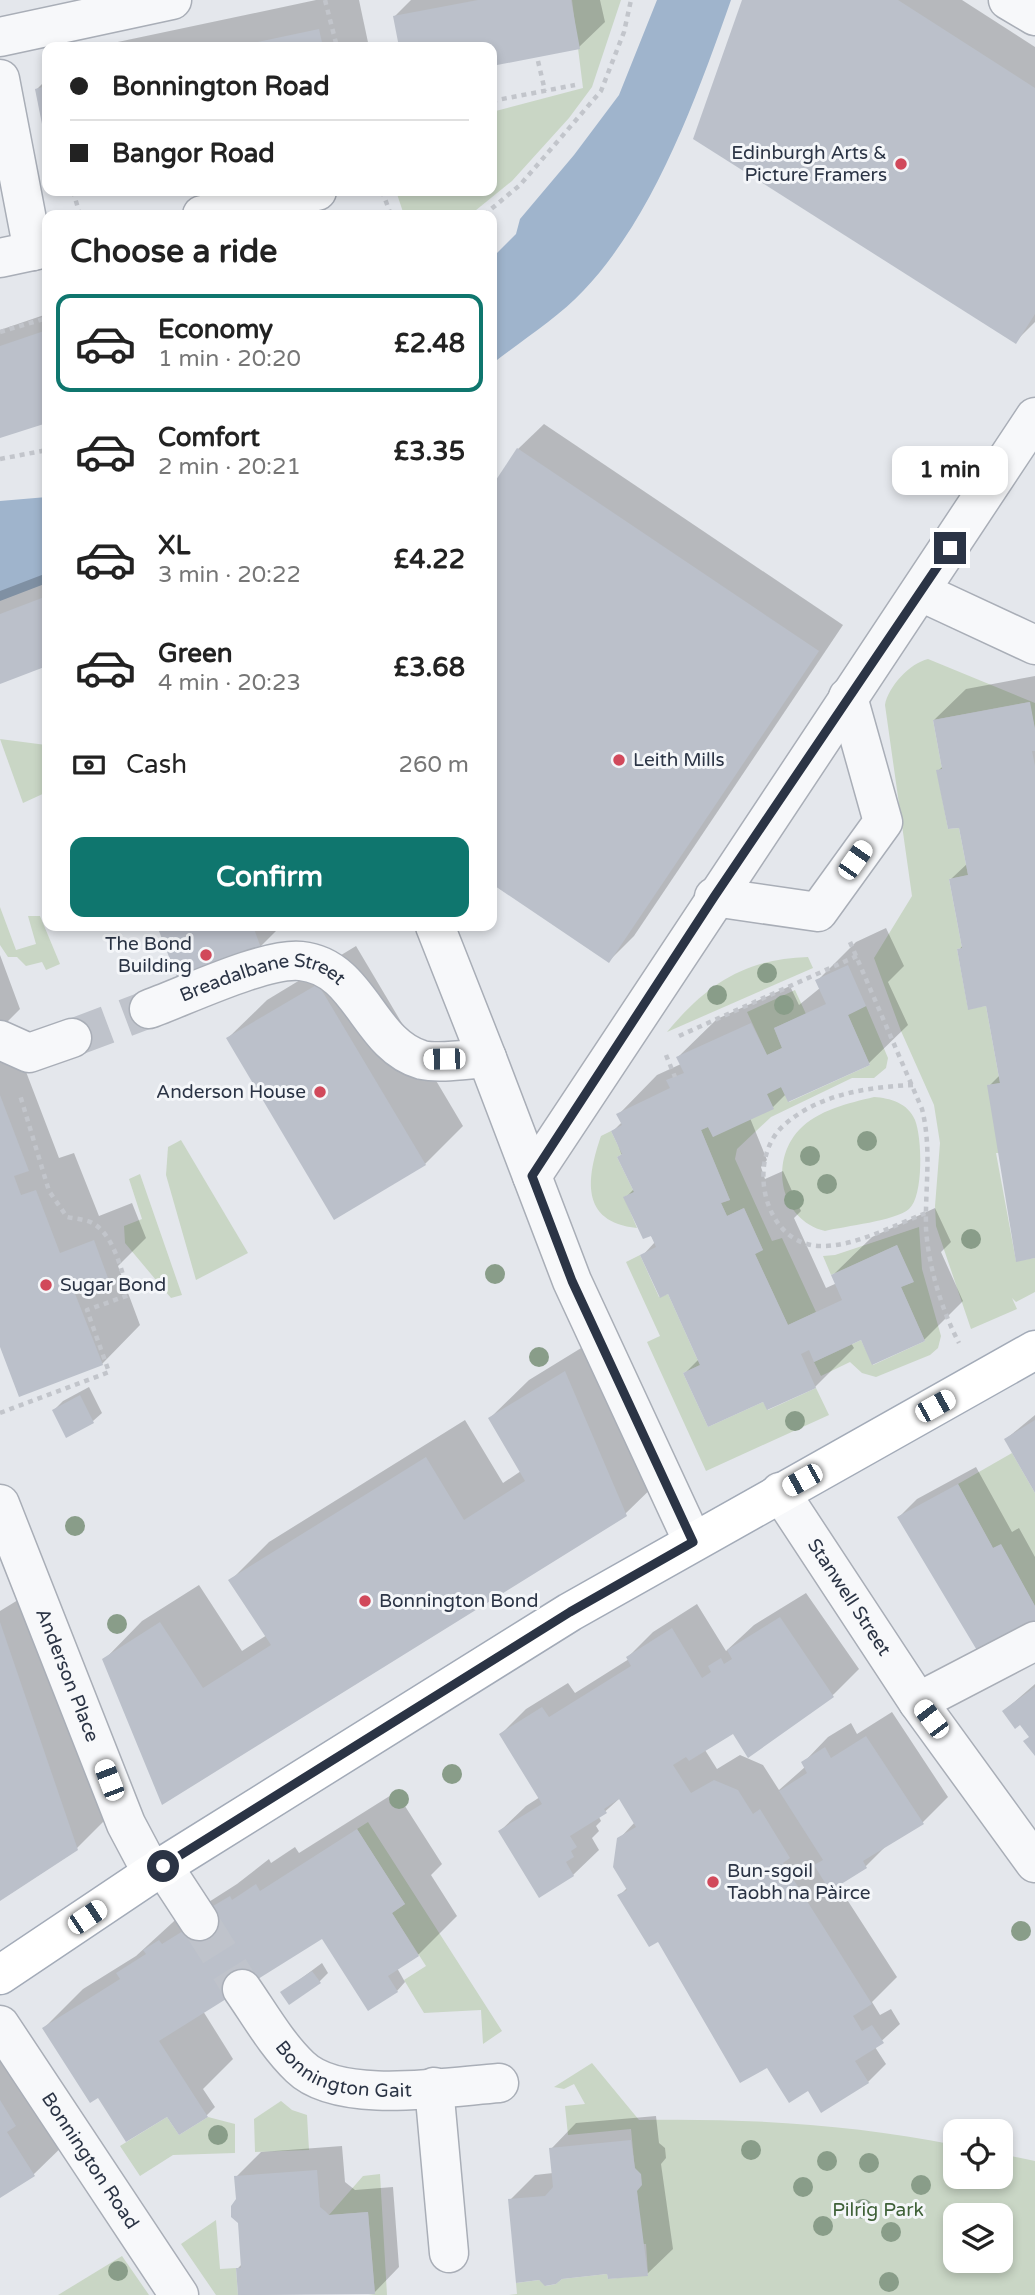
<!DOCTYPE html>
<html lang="en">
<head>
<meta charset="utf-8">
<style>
	:root { --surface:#fff; --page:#f6f6f6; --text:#222; --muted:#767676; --line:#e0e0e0; --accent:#0f766e }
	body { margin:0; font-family:"Varela Round",sans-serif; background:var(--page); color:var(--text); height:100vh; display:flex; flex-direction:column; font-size:26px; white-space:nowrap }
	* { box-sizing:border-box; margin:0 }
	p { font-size:23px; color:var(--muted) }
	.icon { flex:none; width:38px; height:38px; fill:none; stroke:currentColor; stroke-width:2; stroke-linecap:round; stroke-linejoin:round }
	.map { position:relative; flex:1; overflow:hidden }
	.side { position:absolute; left:42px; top:210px; width:455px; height:721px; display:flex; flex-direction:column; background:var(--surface); border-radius:14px; box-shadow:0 4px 10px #0003 }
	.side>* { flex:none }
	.top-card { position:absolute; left:42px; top:42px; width:455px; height:154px; border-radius:14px; box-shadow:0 4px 10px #0003; display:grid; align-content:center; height:154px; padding:0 28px; background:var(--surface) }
	.buttons { position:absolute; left:943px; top:2119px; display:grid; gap:14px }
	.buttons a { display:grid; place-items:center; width:70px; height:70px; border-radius:14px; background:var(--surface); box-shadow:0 4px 10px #0003; font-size:35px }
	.end { position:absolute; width:32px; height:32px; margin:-16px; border:9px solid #2b3445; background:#fff; box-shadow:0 0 0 4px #fff }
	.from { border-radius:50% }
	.bubble { position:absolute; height:49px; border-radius:14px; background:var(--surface); box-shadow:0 4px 10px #0003; font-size:23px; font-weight:800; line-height:49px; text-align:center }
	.car { position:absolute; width:21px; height:42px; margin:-21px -10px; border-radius:9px; box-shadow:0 0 5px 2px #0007; background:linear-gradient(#fff 24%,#345 0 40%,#fff 0 76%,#345 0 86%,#fff 0) }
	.top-card b { display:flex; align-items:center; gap:24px; height:66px; font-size:26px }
	.top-card b+b { border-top:2px solid var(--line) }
	.top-card i { width:18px; height:18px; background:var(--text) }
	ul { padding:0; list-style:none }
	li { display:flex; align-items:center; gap:21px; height:98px; margin:0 14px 10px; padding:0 14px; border:4px solid transparent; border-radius:14px }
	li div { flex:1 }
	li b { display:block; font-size:26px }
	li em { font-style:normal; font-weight:800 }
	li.active { border-color:var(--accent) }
	li>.icon { width:63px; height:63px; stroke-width:1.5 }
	h2 { padding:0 28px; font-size:32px; line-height:84px }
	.pay { display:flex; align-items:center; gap:18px; height:77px; padding:0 28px; font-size:26px }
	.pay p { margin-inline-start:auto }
	.primary-button { display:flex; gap:14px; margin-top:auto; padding:14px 28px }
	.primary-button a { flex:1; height:80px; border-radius:14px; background:var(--accent); color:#fff; font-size:28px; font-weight:800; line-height:80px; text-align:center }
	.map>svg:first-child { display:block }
	.green { fill:#c9d6c5; fill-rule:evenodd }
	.water { fill:#9fb4cc }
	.shadow { fill:#0003 }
	.building { fill:#bbc0ca }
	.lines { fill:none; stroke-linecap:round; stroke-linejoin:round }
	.minor-tunnel { stroke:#bfc3cb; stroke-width:38; stroke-dasharray:38 19; stroke-linecap:butt }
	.minor-casing { stroke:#a9aeb7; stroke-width:41 }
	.major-casing { stroke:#a3abb8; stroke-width:41 }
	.path { stroke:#c2c5cb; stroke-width:4.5; stroke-dasharray:5 5; stroke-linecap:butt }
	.minor { stroke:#f7f8fa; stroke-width:38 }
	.major { stroke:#fff; stroke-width:38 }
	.tree { fill:#899d89 }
	.route { stroke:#2b3445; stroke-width:9 }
	.poi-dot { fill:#d1495b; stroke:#f4f6f9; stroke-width:2.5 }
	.labels { text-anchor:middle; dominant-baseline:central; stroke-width:6; stroke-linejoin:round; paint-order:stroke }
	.poi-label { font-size:19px; fill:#2b3445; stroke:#f4f6f9; text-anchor:start }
	.street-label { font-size:19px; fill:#2b3445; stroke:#f4f6f9 }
	.park-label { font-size:19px; fill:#3f6138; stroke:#f4f6f9 }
</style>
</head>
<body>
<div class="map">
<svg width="1035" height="2295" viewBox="0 0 1035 2295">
	<rect width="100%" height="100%" fill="#e4e7ec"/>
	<g class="green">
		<path d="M572,0H621L592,87L569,118L512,181L470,215H404L396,191H492V112L583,88Z"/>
		<path d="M928,659L1035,703V729L1029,702L933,720L942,769L937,771L948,829L959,828L968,875L949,879L962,948L957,949L968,1009L986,1006L1000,1083L988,1085L1000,1153H996L1016,1261L1035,1258V1292L1016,1302L1012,1298L1017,1309L971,1329L936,1226L935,1206L940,1143L934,1105L901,1031L874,958L912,896L885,705C888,687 910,663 928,659Z"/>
		<path d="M0,739L46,745L47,792L23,803Z"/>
		<path d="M0,907L16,950L36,944L28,916H40L60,964L46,970L42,962L26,966L17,957H8L0,945Z"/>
		<path d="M808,957L813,968L667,1032C707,984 745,959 808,957Z"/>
		<path d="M795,990L806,1014L774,1028L782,1048L767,1055L747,1012Z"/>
		<path d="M866,1006L888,1058L886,1068L874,1078H852L771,1117L737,1149L735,1159L772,1241L782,1238L816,1312L788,1325L755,1254L763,1250L744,1208L727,1216L721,1203L730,1200L701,1130L708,1127L713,1137L767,1094L781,1087L789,1102L870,1065L848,1015Z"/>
		<path d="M874,1097C890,1098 908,1103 915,1120C922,1137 924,1196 909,1209C895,1221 845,1226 825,1231C780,1220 769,1162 799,1130C818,1110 849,1103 874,1097Z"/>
		<path d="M611,1131L622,1154L617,1157L634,1192L624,1197L637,1228C579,1222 587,1177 601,1136Z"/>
		<path d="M181,1140L248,1253L196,1280L166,1175L168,1147Z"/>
		<path d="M140,1174L182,1295L171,1298L125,1243L124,1226L142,1219L129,1179Z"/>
		<path d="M919,1227L922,1269L941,1336L938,1348L930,1355L876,1377L862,1373L850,1362L821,1376L814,1362L861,1340L873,1365L925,1341L901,1287L913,1282L897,1245L831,1275L823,1256L835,1255Z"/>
		<path d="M640,1255L659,1297L668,1294L700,1365L683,1373L708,1427L763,1402L768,1410L816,1388L829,1415L706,1471L647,1342L660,1336L626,1262Z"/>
		<path d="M1012,1453L1035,1493V1606L1001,1545L993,1548L958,1484Z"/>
		<path d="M368,1822L502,2031L483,2044L481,2010L424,2013L404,1980L426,1966L392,1913L405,1904L357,1829Z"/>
		<path d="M592,2063L639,2120C744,2118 852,2124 955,2145L956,2177H1001V2154L1035,2161V2295H509L517,2294L516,2283L539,2280L546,2286L556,2284L562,2279L607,2274L608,2279L648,2275L646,2244H642L631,2129L568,2135L565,2106L585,2104L574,2084L564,2089L554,2087ZM956,2216H1001V2261H956Z"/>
		<path d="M281,2101L292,2110L307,2115L309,2150L255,2152L254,2119Z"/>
		<path d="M167,2117L179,2135L208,2117L235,2124V2153L173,2155L140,2176L120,2146Z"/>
		<path d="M380,2174L387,2295H368L375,2294L368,2212L329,2215L363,2176Z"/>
		<path d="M216,2220L220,2269L236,2268L238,2295H216L181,2244Z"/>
		<path d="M122,2256L149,2295H58Z"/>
	</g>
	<g class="water">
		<path d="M657,0H731C697,96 655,215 584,290C558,318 522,340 492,364V258L516,234L520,219L574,155L619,95Z"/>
		<path d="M47,497V583L0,601V501Z"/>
	</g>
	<g class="shadow">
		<path d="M316,0H359L369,47H94Z"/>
		<path d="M411,0H600L605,22L579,47L492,64V47H400L394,17Z"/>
		<path d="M744,0H962L1035,47V322L1015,342Z"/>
		<path d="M47,79V141L36,90Z"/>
		<path d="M47,314V421L0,437V330Z"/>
		<path d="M544,424L843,625L634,936L609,961L492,882V489L518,449Z"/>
		<path d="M47,573V665L0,682V591Z"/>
		<path d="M1035,676V1256L989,1086L1000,1075L987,1004L959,950L963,945L951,879L968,863L960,826L938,771L943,766L934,720L966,689Z"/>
		<path d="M159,926H281L260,947L179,977Z"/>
		<path d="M886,928L904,966L888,982L908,1025L869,1063L789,1100L786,1094L773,1107L750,1118L767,1160L761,1167L765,1179L783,1171L801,1211L794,1218L826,1288L837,1283L833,1275L872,1237L935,1208L951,1242L941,1252L963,1301L924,1340L873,1363L862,1338L851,1343L854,1348L815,1387L764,1399L685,1373L699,1359L668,1291L642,1256L655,1242L626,1197L634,1189L613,1131L622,1122L619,1114L657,1075L681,1064L678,1057L717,1019L790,986L799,1005L820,988L817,981L856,942Z"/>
		<path d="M356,946L463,1126L425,1164L228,1038L267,1000Z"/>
		<path d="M0,955L20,1009L7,1022L59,1158L74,1153L99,1216L132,1203L146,1238L118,1266L140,1325L102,1364L0,1342Z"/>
		<path d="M604,1334L664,1476L625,1514L163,1802L104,1660L142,1621L199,1585L242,1651L267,1635L230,1581L269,1542L465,1420L503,1483L521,1471L490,1418L529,1380Z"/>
		<path d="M89,1387L102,1413L93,1421L54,1410L63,1401Z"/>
		<path d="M1035,1415V1490L1006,1439Z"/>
		<path d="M976,1467L1012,1532L1019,1528L1035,1557V1619L899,1517L917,1499Z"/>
		<path d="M31,1592L108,1817L77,1848L0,1899V1611Z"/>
		<path d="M806,1593L859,1669L834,1694L748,1755L734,1731L705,1750L717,1769L740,1755L763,1765L779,1790L805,1767L803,1763L828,1737L851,1723L857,1734L892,1712L948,1797L923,1822L889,1843L866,1866L837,1884L897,1977L872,2002L880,2015L891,2009L900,2024L875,2047L886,2064L868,2082L809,2089L769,2068L619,1896L627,1888L619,1839L635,1822L620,1798L599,1817L601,1821L596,1826L599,1831L592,1838L599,1850L573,1875L500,1831L526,1806L540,1797L501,1734L526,1709L568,1683L575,1693L629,1659L628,1657L653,1632L697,1604L726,1651L754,1625Z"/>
		<path d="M1035,1684V1753L1030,1736L1021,1723L1004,1711Z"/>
		<path d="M396,1792L442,1864L431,1875L457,1916L418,1955L397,1968L405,1982L397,1991L323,1936L203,2011L233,2059L203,2089L215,2107L206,2116L168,2114L99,2096L44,2028L83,1989L136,1956L184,1912L201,1907L237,1884L269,1859L271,1863L295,1847L299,1853Z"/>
		<path d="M322,1963L328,1973L319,1982L283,1992Z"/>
		<path d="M0,2053L72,2137L33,2175L0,2196Z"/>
		<path d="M656,2116L659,2143L665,2148L666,2158L661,2164L673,2249L647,2274L609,2272L510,2200L535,2175L553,2173L551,2149L576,2123Z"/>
		<path d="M342,2146L345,2182L355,2190L393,2187L399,2267L374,2293L240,2295L238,2268L243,2263L236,2177L261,2152Z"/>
	</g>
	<g class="building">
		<path d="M478,0H571L580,49L492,66V47H399L393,16Z"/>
		<path d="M742,0H898L1035,88V314L1016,344L693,139Z"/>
		<path d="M319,29L323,47H238V46Z"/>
		<path d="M47,86V144H46L35,89Z"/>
		<path d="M47,330V423L0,438V346Z"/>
		<path d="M517,448L819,651L609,963L492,884V486Z"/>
		<path d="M47,596V666L0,684V614Z"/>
		<path d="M1030,702L1035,729V751H1032L1035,766V1258L1016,1262L987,1085L1000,1083L986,1006L968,1010L957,949L962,948L949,879L968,875L959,828L948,829L936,770L942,769L933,720Z"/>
		<path d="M157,926H253L261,948L178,980Z"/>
		<path d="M848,965L866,1006L848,1015L870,1065L788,1102L781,1087L767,1094L774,1109L713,1137L708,1127L701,1130L730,1200L721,1203L727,1216L744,1208L763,1250L755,1254L788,1325L842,1300L831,1275L897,1245L914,1282L901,1287L925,1341L872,1365L861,1340L814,1362L809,1350L801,1354L816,1388L767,1410L763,1402L708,1427L683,1373L700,1365L668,1294L660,1298L640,1255L656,1247L651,1236L643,1239L623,1197L634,1192L617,1157L622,1154L611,1131L622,1125L616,1114L670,1088L666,1080L684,1073L676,1057L751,1023L767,1055L782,1048L774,1028L826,1004L815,980Z"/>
		<path d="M318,984L426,1165L334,1220L226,1038Z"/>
		<path d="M0,1095L29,1171L14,1176L21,1195L36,1190L60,1253L94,1240L108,1278L74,1291L103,1365L19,1397L0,1347Z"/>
		<path d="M565,1371L627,1516L162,1805L102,1659L160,1622L203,1688L271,1645L228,1580L426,1457L464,1520L525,1481L488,1418Z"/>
		<path d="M80,1395L94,1423L66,1438L52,1410Z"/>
		<path d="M1035,1420V1493L1004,1439Z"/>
		<path d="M958,1484L993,1548L1001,1544L1035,1606V1621L978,1652L897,1517Z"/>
		<path d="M780,1617L834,1697L748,1758L733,1734L689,1761L686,1757L673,1765L691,1793L714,1780L738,1790L753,1814L760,1809L790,1858L783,1863L872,2004L853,2016L862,2031L872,2025L884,2043L855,2061L869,2083L821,2113L808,2091L789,2103L767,2068L740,2083L658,1942L649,1947L617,1895L627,1890L613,1867L617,1838L636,1827L619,1799L604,1809L607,1813L570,1836L577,1847L571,1851L574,1857L566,1862L574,1876L539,1898L498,1831L542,1804L499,1734L542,1707L549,1717L631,1666L626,1657L672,1628L702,1678L711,1672L708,1666L721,1658L724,1664L732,1659L727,1650Z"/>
		<path d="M0,1622L78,1850L0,1901Z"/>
		<path d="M1035,1687V1756L1023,1741L1029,1737L1020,1725L1015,1729L1002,1711Z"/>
		<path d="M866,1736L924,1824L863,1861L867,1868L830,1891L814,1865L823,1860L779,1791L807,1773L801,1762L825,1747L831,1758Z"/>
		<path d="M357,1829L405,1904L392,1913L419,1956L388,1976L398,1992L368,2011L322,1939L159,2041L208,2117L179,2135L167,2117L126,2142L98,2098L90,2103L42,2028L120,1979L116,1973L146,1954L143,1950L159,1940L162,1944L199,1921L216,1910L213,1906L230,1896L232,1900L256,1884L260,1891Z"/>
		<path d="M312,1971L321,1983L289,2005L280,1992Z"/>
		<path d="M0,2100L16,2126L7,2132L35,2176L0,2198Z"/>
		<path d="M631,2140L635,2168L641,2174L642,2185L637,2191L648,2276L608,2279L607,2274L562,2279L556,2284L545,2286L539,2280L516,2283L508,2199L545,2196L553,2187L549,2148Z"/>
		<path d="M317,2170L320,2207L325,2211L329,2215L368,2212L375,2294L238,2295L236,2268H241L238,2223L231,2217V2206L236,2199L234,2176Z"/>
	</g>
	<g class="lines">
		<g class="minor-tunnel">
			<path d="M72,1038L149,1009"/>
			<path d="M199,1921L242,1989"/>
		</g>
		<defs>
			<g id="minor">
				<path d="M1008,0L1035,16"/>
				<path d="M0,37L172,0"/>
				<path d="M0,79L33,251"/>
				<path d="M202,215L317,191"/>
				<path d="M0,258L47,248"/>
				<path d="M921,592L1035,645"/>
				<path d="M714,897L818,912L883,822L848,697"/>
				<path d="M435,926L487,1058"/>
				<path id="s1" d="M149,1009C185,996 266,957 301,961C361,967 368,1045 422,1060C441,1064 468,1059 487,1058L572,1281L693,1542"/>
				<path d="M0,1040L29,1053L72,1038"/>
				<path d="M532,1176L1035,417"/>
				<path id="s2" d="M780,1492L918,1702L1035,1863"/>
				<path id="s3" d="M0,1504L126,1824L152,1873"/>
				<path d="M918,1702L1035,1641"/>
				<path d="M163,1866L199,1921"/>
				<path id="s4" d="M242,1989C260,2015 277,2045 300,2067C339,2105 446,2087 499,2083"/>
				<path id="s5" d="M0,2025L179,2295"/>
				<path d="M434,2087L449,2253"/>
			</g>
			<path id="major" d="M0,1975L152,1873L570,1612L1035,1350"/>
		</defs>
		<use href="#minor" class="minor-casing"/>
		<use href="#major" class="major-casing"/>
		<g class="path">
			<path d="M325,0L337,47"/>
			<path d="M538,61L545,91"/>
			<path d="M492,101L575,85"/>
			<path d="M73,191L80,215"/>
			<path d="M382,191L391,215"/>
			<path d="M484,215L520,185L601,91L624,32L631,0"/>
			<path d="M0,332L47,318"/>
			<path d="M0,459L47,450"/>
			<path d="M850,942L922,1109C932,1149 925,1187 926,1228C928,1265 942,1311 959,1343"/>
			<path d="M679,1036L857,956"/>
			<path d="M666,1055L675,1077"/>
			<path d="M913,1085C868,1087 818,1094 783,1126C746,1160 763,1244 820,1246C855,1247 894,1225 926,1213"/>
			<path d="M0,1413L109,1372L87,1310L129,1295C122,1273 115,1237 94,1224C87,1219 75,1219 67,1217L49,1191L20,1095"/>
		</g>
		<use href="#minor" class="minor"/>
		<use href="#major" class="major"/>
	</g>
	<g class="tree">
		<circle cx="767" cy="973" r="10"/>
		<circle cx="717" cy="995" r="10"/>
		<circle cx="784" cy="1005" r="10"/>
		<circle cx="867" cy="1141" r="10"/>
		<circle cx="810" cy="1156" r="10"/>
		<circle cx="827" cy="1184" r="10"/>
		<circle cx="794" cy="1200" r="10"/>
		<circle cx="971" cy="1239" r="10"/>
		<circle cx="495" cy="1274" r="10"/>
		<circle cx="539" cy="1357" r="10"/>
		<circle cx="795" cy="1421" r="10"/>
		<circle cx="75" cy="1526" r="10"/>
		<circle cx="117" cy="1624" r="10"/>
		<circle cx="452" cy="1774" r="10"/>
		<circle cx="399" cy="1799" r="10"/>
		<circle cx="1021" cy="1931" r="10"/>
		<circle cx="218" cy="2135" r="10"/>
		<circle cx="751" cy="2150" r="10"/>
		<circle cx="827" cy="2161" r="10"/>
		<circle cx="869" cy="2163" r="10"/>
		<circle cx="921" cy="2185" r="10"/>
		<circle cx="803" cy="2187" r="10"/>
		<circle cx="863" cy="2209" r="10"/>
		<circle cx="823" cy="2226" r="10"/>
		<circle cx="891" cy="2232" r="10"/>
		<circle cx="118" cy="2271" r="10"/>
		<circle cx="889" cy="2282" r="10"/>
	</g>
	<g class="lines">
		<path class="route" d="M163,1866L570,1612L693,1542L572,1281L532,1176L714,897L950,548"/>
	</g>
	<g class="poi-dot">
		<circle cx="901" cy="164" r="7"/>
		<circle cx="619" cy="760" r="7"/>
		<circle cx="206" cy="955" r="7"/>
		<circle cx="320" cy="1092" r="7"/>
		<circle cx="46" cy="1285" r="7"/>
		<circle cx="365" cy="1601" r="7"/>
		<circle cx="713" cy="1882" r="7"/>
	</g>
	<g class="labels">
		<g class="poi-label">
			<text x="887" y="153" text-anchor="end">Edinburgh Arts &amp;<tspan x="887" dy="22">Picture Framers</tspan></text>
			<text x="633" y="760">Leith Mills</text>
			<text x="192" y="944" text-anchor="end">The Bond<tspan x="192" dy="22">Building</tspan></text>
			<text x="306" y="1092" text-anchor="end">Anderson House</text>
			<text x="60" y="1285">Sugar Bond</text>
			<text x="379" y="1601">Bonnington Bond</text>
			<text x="727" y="1871">Bun-sgoil<tspan x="727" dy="22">Taobh na Pàirce</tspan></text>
		</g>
		<g class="street-label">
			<text stroke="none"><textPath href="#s1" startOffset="121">Breadalbane Street</textPath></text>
			<text stroke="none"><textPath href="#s2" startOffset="126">Stanwell Street</textPath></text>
			<text stroke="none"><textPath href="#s3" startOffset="184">Anderson Place</textPath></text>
			<text stroke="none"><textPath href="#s4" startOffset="140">Bonnington Gait</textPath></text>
			<text stroke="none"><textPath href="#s5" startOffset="163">Bonnington Road</textPath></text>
		</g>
		<g class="park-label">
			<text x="878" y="2210">Pilrig Park</text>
		</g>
	</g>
</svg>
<div class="buttons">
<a><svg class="icon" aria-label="locate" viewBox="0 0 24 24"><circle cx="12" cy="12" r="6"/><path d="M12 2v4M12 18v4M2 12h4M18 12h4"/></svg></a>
<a><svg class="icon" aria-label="layers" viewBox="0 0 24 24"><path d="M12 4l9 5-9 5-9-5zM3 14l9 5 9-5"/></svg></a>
</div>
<i class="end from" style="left:163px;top:1866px"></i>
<i class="end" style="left:950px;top:548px"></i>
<div class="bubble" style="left:892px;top:446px;width:116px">1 min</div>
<i class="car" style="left:855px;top:860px;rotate:35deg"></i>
<i class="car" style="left:444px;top:1059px;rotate:269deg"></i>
<i class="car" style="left:935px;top:1406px;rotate:61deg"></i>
<i class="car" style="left:802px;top:1480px;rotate:241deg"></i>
<i class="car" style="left:931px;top:1719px;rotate:323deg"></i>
<i class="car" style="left:109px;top:1780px;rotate:339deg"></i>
<i class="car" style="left:87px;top:1917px;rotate:56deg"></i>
<div class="top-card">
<b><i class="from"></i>Bonnington Road</b>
<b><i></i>Bangor Road</b>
</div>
<section class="side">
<h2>Choose a ride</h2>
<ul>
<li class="active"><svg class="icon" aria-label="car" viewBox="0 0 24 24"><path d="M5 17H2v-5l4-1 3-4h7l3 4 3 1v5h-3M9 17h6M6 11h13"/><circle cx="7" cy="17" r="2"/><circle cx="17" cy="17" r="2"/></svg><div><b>Economy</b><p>1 min · 20:20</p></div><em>£2.48</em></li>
<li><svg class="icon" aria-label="car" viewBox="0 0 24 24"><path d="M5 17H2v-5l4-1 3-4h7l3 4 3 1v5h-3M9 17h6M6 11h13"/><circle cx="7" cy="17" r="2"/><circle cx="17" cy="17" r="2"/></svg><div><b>Comfort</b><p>2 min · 20:21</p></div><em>£3.35</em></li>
<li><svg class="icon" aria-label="car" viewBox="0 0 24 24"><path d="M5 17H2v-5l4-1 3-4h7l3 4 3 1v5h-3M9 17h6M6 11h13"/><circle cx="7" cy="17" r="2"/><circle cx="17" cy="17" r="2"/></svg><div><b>XL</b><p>3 min · 20:22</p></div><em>£4.22</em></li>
<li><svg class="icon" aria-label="car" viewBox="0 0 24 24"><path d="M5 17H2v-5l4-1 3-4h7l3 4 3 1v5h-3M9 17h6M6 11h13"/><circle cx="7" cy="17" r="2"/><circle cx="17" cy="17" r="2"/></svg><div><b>Green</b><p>4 min · 20:23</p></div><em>£3.68</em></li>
</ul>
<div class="pay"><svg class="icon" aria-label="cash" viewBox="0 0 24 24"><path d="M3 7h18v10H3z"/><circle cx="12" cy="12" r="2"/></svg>Cash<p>260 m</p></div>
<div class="primary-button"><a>Confirm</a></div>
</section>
</div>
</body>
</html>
